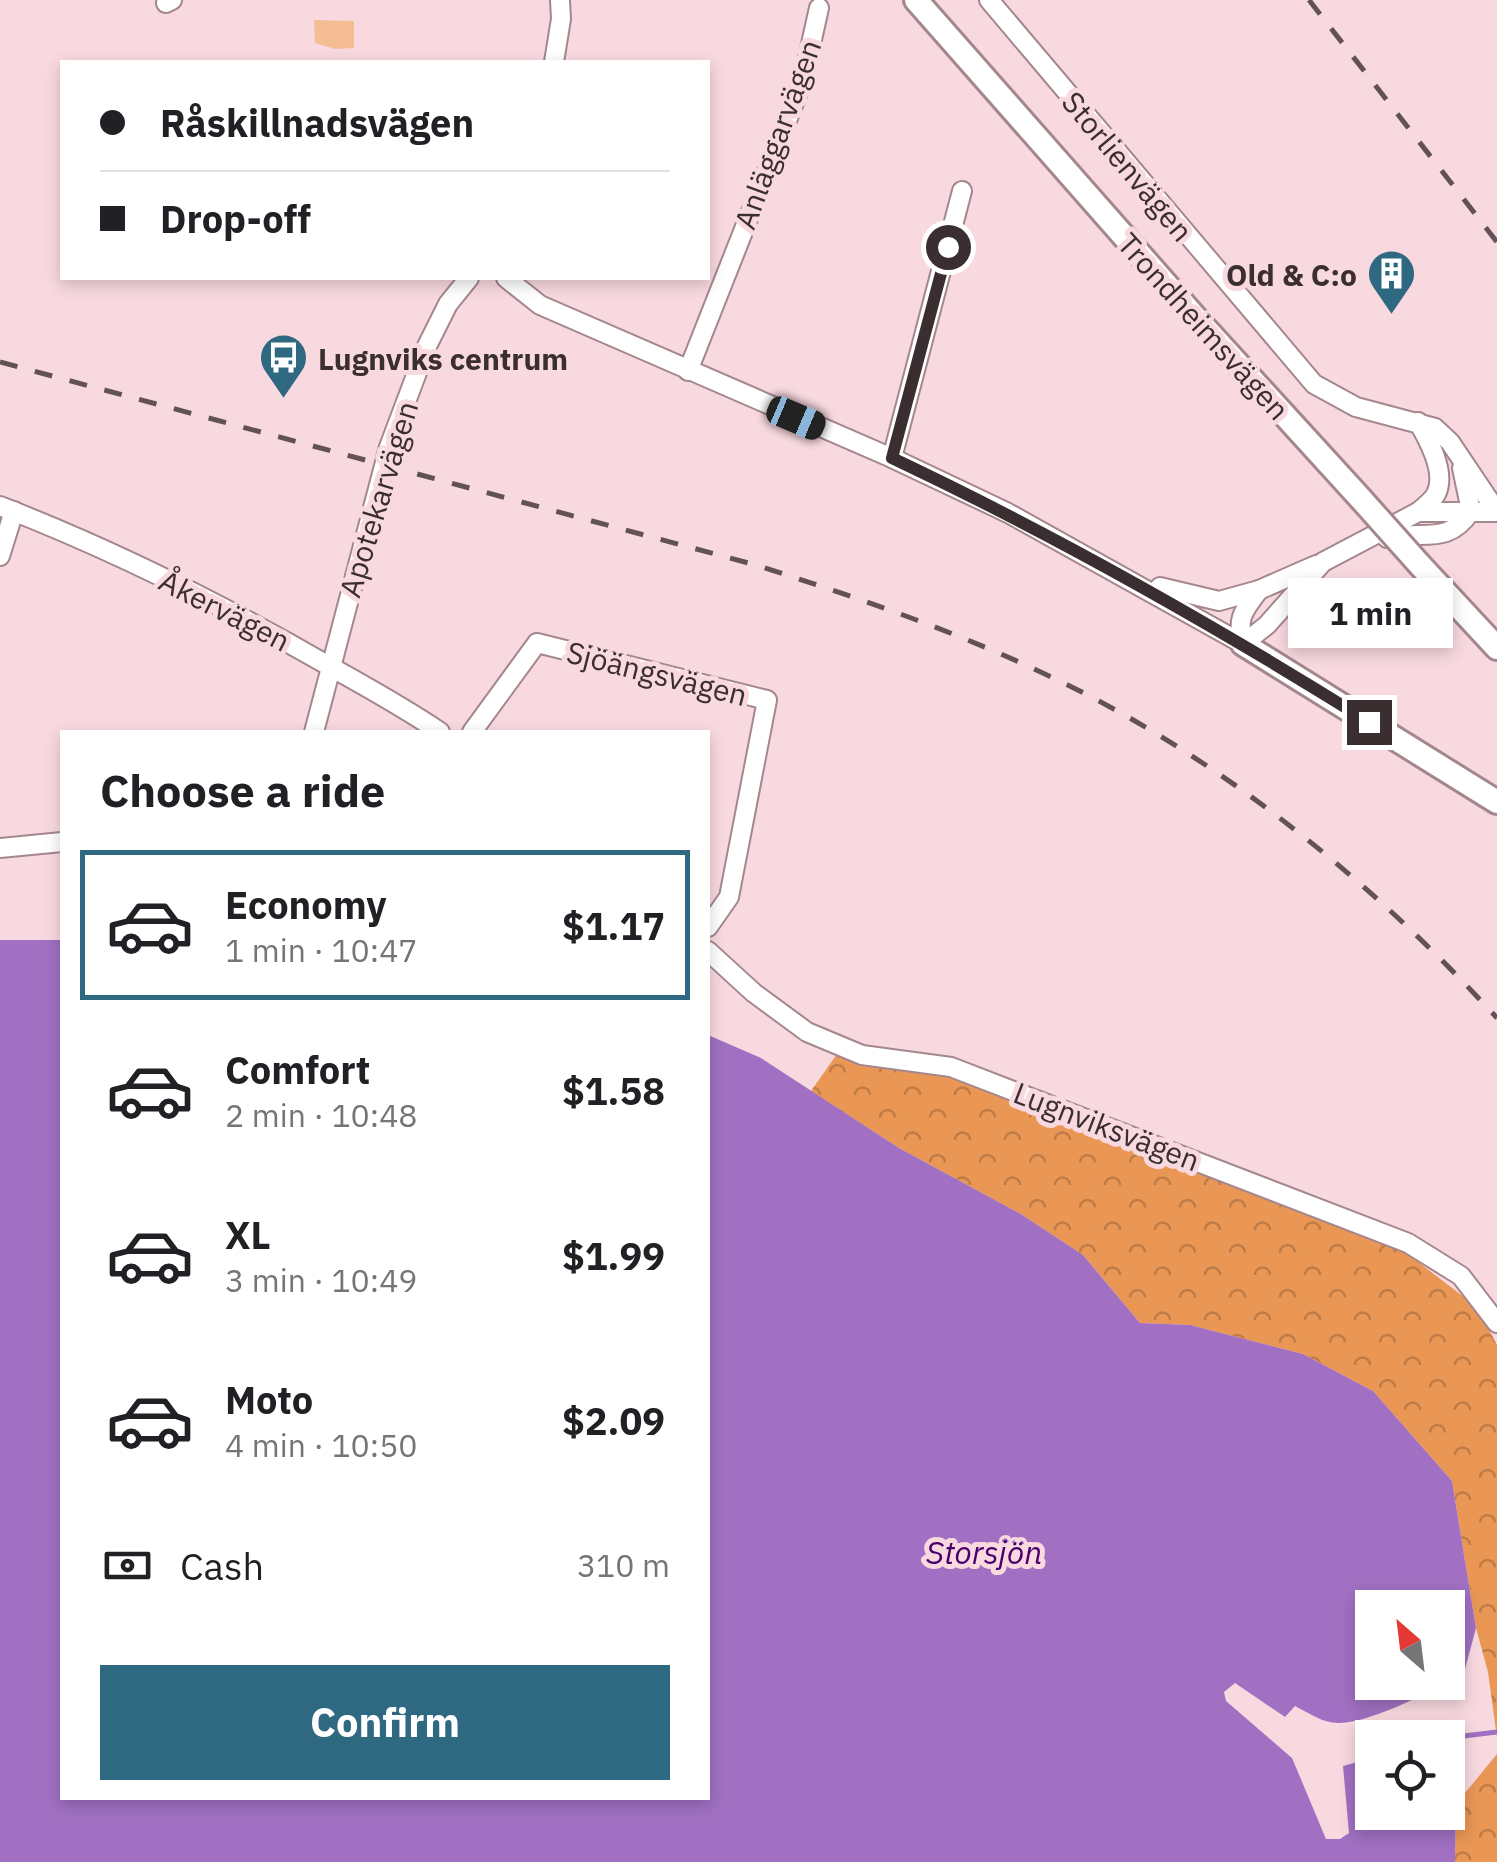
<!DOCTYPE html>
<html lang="en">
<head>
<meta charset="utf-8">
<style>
	:root { --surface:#fff; --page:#f6f6f6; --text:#202124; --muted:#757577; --line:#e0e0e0; --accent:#2f6881 }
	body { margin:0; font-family:"IBM Plex Sans",sans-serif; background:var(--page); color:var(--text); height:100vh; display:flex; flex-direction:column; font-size:38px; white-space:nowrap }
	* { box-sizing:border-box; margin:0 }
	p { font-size:32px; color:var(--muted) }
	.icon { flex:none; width:55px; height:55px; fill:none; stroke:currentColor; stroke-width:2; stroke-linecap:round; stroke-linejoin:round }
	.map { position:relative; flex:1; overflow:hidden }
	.drawer { position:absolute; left:60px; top:730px; width:650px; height:1070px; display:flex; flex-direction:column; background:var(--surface); border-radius:0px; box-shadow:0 5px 15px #0003 }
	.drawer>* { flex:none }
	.top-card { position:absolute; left:60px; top:60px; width:650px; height:220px; border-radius:0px; box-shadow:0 5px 15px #0003; display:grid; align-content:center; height:220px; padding:0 40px; background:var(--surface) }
	.needle { width:65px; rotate:332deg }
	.controls { position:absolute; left:1355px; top:1590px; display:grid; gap:20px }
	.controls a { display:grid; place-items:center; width:110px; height:110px; border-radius:0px; background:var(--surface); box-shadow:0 5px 15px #0003; font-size:50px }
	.end { position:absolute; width:45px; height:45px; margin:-22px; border:12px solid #3a2e30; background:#fff; box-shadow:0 0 0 5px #fff }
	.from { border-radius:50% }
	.bubble { position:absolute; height:70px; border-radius:0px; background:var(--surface); box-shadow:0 5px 15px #0003; font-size:32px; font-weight:800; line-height:70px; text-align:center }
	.car { position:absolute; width:30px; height:60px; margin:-30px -15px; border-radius:12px; box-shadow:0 0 8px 2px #0007; background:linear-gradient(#222 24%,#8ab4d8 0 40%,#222 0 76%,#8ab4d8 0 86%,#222 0) }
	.top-card b { display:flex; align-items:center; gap:35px; height:95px; font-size:38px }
	.top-card b+b { border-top:2px solid var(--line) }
	.top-card i { width:25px; height:25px; background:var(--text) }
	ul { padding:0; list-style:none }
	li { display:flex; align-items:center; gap:30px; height:150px; margin:0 20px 15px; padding:0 20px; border:5px solid transparent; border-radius:0px }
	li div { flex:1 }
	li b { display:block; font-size:38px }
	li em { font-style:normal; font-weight:800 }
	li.on { border-color:var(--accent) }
	li>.icon { width:90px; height:90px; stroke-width:1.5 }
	h2 { padding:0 40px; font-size:45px; line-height:120px }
	.pay { display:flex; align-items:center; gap:25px; height:110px; padding:0 40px; font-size:38px }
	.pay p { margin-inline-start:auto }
	.action { display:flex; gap:20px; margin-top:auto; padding:20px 40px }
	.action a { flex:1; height:115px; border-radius:0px; background:var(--accent); color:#fff; font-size:40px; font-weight:800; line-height:115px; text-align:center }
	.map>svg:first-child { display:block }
	.green { fill:#f5bd94 }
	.forest { fill:url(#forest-crowns) }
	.water { fill:#a170c2 }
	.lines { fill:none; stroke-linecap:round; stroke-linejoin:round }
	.stream { stroke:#a170c2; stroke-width:5 }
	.minor-casing { stroke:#a4878d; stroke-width:22 }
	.major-casing { stroke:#a4878d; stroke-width:28 }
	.minor { stroke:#fff; stroke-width:18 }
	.major { stroke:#fff; stroke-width:22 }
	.rail { stroke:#625255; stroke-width:5; stroke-dasharray:18 18; stroke-linecap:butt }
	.major-bridge-casing { stroke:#a4878d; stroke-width:28; stroke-linecap:butt }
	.major-bridge { stroke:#fff; stroke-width:22 }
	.route { stroke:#3a2e30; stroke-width:12 }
	.labels { text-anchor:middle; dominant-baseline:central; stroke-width:10; stroke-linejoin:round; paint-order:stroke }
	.street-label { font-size:30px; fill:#3a2e30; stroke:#f9d9e0 }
	.poi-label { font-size:30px; font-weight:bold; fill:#3a2e30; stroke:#f9d9e0; text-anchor:end }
	.water-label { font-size:32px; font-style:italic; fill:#49006a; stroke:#f9d9e0 }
</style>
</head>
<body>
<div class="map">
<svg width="1497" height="1862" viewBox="0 0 1497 1862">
	<defs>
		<pattern id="forest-crowns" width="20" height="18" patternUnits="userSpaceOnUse" patternTransform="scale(2.5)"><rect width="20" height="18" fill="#ea9755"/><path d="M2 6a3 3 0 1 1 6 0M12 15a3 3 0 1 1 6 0" fill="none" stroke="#bf7c47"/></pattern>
	</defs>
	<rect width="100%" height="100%" fill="#f9d9e0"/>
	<path class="green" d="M314,20L354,21V48L335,49L315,43Z"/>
	<g class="forest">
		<path d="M837,1054L876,1066L961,1079L1268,1194L1405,1252L1477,1307L1497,1345V1738L1488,1672L1476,1628L1452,1481L1373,1391L1303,1354L1190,1325L1140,1323L1083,1255L1021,1214L899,1148L811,1091Z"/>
		<path d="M1497,1754V1862H1455L1456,1804Z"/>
	</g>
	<path class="water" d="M0,940H62V1798H708V1035L761,1058L899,1148L1021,1214L1083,1255L1140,1323L1190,1325L1303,1354L1373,1391L1452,1481L1476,1628L1464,1673L1448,1682V1608H1372V1682L1446,1683C1419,1697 1370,1722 1340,1723C1324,1724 1309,1713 1295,1706L1285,1717L1235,1683L1224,1692L1226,1701L1292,1758L1326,1839H1340L1349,1833L1343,1766L1372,1758V1812H1448V1788L1456,1804L1455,1862H0Z"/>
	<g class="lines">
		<path class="stream" d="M1447,1738L1497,1732"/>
		<defs>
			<g id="minor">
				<path d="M989,0L1314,384L1356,407L1435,428L1450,442L1497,512"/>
				<path d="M166,3L172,0"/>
				<path d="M554,62L561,19L560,0"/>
				<path d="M506,278L540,305L892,458L1008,513L1243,644"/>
				<path d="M688,371L803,80L819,8"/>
				<path d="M1418,422C1428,439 1447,473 1436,494C1433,500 1423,508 1418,512"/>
				<path d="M892,458L962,191"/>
				<path d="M0,506C111,549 219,603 322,662C363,685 402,706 440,732"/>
				<path d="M1387,538C1424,529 1446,547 1471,511L1462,468"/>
				<path d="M0,556L14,511"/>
				<path d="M1160,587L1219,601L1259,590L1316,565"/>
				<path d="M1259,590C1244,610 1236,618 1243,644L1267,625L1323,562L1418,512H1497"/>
				<path d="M314,732L389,447L427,346L448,304L469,278"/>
				<path d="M472,732L537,643L767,700L729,897L708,927"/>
				<path d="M0,848L62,842"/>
				<path d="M708,951L754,993L807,1032L862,1055L951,1067L1408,1243L1461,1276L1497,1323"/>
			</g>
			<g id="major">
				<path d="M916,0L1194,316L1361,499"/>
				<path d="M1419,564L1497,648"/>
				<path d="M1243,644L1497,802"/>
			</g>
		</defs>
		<use href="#minor" class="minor-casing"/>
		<use href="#major" class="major-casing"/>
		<use href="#minor" class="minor"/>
		<use href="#major" class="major"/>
		<g class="rail">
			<path d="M1309,0L1497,242"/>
			<path d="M0,362L756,565C855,597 953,630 1047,675C1216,754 1372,881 1497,1018"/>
		</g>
		<defs>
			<path id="major-bridge" d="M1361,499L1419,564"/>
		</defs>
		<use href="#major-bridge" class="major-bridge-casing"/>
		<use href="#major-bridge" class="major-bridge"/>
	</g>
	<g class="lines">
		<path class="route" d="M948,247L892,458C1057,536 1214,625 1369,722"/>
	</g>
	<defs>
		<symbol id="building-pin" viewBox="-11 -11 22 30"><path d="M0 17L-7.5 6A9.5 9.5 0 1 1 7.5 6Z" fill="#2f6881" stroke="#f9d9e0"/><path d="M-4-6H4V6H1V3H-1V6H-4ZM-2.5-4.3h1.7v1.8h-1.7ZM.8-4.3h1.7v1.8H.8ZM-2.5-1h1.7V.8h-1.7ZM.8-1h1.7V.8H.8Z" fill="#fff"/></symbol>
		<symbol id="bus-pin" viewBox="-11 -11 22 30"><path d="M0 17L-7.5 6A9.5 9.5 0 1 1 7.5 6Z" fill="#2f6881" stroke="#f9d9e0"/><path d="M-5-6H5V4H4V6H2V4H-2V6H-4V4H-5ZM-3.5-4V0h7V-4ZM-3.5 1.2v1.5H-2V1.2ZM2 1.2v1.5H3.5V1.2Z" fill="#fff"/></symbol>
	</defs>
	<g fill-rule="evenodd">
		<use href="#building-pin" x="1364" y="246" width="55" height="75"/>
		<use href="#bus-pin" x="256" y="330" width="55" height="75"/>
	</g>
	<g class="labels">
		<g class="street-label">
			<text transform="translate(777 134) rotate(-70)">Anläggarvägen</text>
			<text transform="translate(1128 166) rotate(50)">Storlienvägen</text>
			<text transform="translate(1204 326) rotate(48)">Trondheimsvägen</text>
			<text transform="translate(378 499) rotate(-73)">Apotekarvägen</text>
			<text transform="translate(225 610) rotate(27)">Åkervägen</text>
			<text transform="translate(657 673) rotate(14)">Sjöängsvägen</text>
			<text transform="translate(1107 1126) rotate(21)">Lugnviksvägen</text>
		</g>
		<g class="poi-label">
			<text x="1357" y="274">Old &amp; C:o</text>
			<text x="318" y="358" text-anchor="start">Lugnviks centrum</text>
		</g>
		<g class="water-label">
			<text x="984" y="1552">Storsjön</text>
		</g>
	</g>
</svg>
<div class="controls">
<a><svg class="needle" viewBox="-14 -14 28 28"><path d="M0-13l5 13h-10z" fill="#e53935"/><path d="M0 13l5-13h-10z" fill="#757577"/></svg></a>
<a><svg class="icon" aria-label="locate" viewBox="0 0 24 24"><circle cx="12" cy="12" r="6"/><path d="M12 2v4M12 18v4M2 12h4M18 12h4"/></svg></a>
</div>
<i class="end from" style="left:948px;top:247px"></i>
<i class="end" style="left:1369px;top:722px"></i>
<div class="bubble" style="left:1288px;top:578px;width:165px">1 min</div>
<i class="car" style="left:796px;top:418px;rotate:113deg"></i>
<div class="top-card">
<b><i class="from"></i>Råskillnadsvägen</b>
<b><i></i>Drop-off</b>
</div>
<section class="drawer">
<h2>Choose a ride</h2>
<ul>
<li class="on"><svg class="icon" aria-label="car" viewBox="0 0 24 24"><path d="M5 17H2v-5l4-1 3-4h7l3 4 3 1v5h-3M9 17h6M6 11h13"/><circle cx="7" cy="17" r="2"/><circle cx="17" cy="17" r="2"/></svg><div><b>Economy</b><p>1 min · 10:47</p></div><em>$1.17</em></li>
<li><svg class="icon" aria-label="car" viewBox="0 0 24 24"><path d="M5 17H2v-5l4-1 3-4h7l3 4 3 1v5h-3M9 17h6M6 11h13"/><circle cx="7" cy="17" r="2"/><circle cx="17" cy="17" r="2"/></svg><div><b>Comfort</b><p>2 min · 10:48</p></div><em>$1.58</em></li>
<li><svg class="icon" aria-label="car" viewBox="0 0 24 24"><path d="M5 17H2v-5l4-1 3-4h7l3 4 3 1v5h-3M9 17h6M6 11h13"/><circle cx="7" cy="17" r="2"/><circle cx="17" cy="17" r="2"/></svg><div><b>XL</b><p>3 min · 10:49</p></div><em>$1.99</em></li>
<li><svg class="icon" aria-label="car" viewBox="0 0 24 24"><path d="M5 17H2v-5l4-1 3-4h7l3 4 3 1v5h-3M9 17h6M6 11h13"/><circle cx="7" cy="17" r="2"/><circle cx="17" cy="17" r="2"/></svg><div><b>Moto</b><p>4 min · 10:50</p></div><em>$2.09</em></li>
</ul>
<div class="pay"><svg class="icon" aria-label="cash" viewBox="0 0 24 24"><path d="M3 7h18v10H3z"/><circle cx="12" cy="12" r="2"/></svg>Cash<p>310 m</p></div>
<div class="action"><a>Confirm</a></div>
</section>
</div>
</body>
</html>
